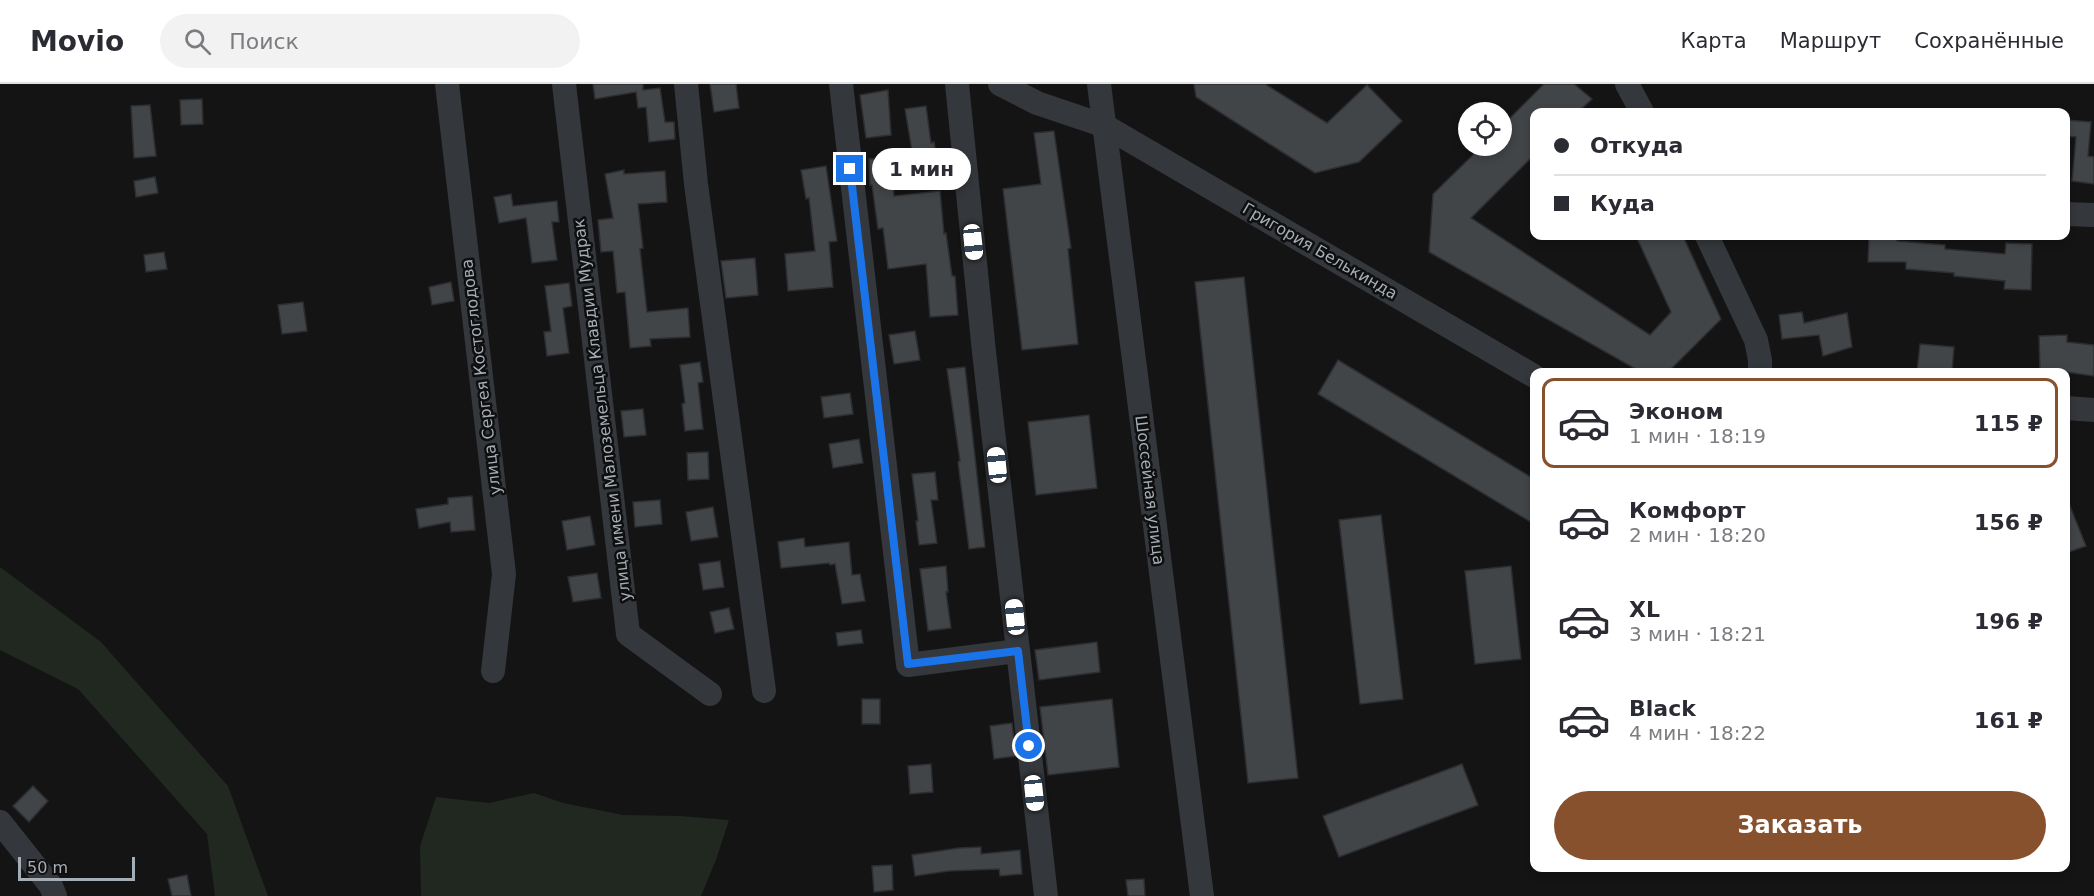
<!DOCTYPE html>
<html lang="ru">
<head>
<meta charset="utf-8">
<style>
	:root { --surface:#fff; --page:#f2f2f3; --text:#2b2b33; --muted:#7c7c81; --line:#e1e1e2; --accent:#87512e }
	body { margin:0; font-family:"DejaVu Sans",sans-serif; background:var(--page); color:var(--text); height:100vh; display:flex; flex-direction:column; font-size:22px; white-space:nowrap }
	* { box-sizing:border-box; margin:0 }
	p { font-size:20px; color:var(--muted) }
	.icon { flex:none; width:33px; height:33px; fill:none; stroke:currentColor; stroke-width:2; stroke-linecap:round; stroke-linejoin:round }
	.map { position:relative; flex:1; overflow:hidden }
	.sheet { position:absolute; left:1530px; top:284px; width:540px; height:504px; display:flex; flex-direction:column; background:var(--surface); border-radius:12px; box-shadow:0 3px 9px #0003 }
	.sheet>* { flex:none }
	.banner { position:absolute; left:1530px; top:24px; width:540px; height:132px; border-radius:12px; box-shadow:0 3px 9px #0003; display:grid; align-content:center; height:132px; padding:0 24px; background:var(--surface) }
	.tools { position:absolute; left:1458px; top:18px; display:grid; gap:12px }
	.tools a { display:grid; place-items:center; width:54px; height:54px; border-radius:50%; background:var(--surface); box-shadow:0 3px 9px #0003; font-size:30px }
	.scale { position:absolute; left:18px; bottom:15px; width:117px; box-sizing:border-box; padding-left:6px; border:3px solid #a5aeb6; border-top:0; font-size:16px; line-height:21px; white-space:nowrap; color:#a5aeb6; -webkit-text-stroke:4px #0f0f10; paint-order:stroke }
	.end { position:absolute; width:27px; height:27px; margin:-14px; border:8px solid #1a73e8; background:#fff; box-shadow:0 0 0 3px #fff }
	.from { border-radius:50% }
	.bubble { position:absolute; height:42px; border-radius:21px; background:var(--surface); box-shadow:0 3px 9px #0003; font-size:20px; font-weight:700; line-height:42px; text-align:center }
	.car { position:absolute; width:18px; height:36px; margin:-18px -9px; border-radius:8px; box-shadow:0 0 4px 2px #0007; background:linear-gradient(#fff 24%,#345 0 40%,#fff 0 76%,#345 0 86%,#fff 0) }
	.banner b { display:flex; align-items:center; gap:21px; height:57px; font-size:22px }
	.banner b+b { border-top:2px solid var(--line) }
	.banner i { width:15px; height:15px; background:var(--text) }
	ul { padding:10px 0 0; list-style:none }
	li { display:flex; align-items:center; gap:18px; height:90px; margin:0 12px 9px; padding:0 12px; border:3px solid transparent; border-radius:12px }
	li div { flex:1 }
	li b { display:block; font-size:22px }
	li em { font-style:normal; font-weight:700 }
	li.current { border-color:var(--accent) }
	li>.icon { width:54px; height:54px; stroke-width:1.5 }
	.action { display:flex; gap:12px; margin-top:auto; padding:12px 24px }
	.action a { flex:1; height:69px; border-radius:36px; background:var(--accent); color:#fff; font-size:24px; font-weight:700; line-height:69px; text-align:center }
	header { display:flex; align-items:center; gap:36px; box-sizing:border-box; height:84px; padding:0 30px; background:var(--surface); border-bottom:2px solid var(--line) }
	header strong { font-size:28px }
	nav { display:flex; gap:33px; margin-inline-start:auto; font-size:21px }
	.search { width:420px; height:54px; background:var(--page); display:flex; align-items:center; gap:15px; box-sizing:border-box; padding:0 21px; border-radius:33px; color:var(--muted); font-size:22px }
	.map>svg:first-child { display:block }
	.green { fill:#202820 }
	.building { fill:#424548; stroke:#2d2e31; stroke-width:1.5 }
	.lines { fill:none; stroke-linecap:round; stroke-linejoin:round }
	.minor { stroke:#34373b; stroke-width:24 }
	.route { stroke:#1a73e8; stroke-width:8 }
	.labels { text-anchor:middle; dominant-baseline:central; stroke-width:5; stroke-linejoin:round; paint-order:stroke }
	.street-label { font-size:16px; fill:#a5aeb6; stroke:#0f0f10 }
</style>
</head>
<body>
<header>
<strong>Movio</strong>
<div class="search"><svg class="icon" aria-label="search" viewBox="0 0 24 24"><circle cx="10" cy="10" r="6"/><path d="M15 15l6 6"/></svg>Поиск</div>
<nav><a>Карта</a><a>Маршрут</a><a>Сохранённые</a></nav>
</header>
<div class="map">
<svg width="2094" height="812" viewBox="0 0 2094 812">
	<rect width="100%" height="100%" fill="#141415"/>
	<g class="green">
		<path d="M0,483L101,558L228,702L268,812H215L207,750L78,605L0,566Z"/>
		<path d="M534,709L563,719L623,731L680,732L729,736L716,776L701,812H421L420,762L436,713L489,719Z"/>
	</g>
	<g class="building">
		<path d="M593,0H643V6L660,4L665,38H674L675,55L649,58L646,23L638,24L636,8L595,15Z"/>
		<path d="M710,0H736L739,24L714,28Z"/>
		<path d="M1194,0H1265L1327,39L1367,1L1402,37L1359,78L1315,89L1196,13Z"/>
		<path d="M1544,0H1574L1592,15L1578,28H1534V71L1471,134L1650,251L1671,228L1636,152H1683L1721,235L1668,288H1641L1429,168L1433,110L1482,62H1502V42Z"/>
		<path d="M888,6L891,51L866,54L860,11Z"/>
		<path d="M202,15L203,40L181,41L180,16Z"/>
		<path d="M150,21L156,72L134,74L131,22Z"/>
		<path d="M926,22L931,59L934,58L938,81L915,85L905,25Z"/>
		<path d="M2066,36L2091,38L2088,72L2094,73V100L2072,97L2076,53L2066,52Z"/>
		<path d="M1054,47L1071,164L1068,165L1078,260L1022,266L1003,105L1041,100L1034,49Z"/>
		<path d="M892,74L894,112L940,107L944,150L946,149L952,192H955L958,231L930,233L926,180L888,185L883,144L878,145L872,101H870L869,75Z"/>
		<path d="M826,82L837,157L829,158L833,203L788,207L785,170L815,167L809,114L806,115L801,86Z"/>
		<path d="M624,86V90L665,87L667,118L638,120L643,164L640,165L647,228L688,224L690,253L650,255L651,262L630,264L625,208L617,209L613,167L601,168L598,136L613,134L605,90Z"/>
		<path d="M155,93L158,109L136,113L134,97Z"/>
		<path d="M511,110L513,122L557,117L559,138H552L557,176L532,179L526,134L499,139L494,113Z"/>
		<path d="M1869,152H1897V157L1945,161V165L2005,170L2006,159L2032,160L2031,206L2004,205L2005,197L1954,192V189L1906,185V178H1868Z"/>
		<path d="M164,168L167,185L146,188L144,171Z"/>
		<path d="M755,174L758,211L726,214L721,177Z"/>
		<path d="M1244,193L1298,694L1248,699L1195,198Z"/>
		<path d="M451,198L454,217L432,221L429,203Z"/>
		<path d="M569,199L572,222L563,224L569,269L547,272L544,248L551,247L545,202Z"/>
		<path d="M303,218L307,247L282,250L278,221Z"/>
		<path d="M1802,228L1804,239L1847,229L1852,263L1823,272L1819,251L1782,255L1779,231Z"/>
		<path d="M915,247L920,276L894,280L889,251Z"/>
		<path d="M2067,251V258L2094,261V292L2066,288H2040L2039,252Z"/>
		<path d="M1920,260L1954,263L1952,288H1917Z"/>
		<path d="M1338,276L1534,395V440L1318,310Z"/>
		<path d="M700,278L703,298L698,299L703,345L685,347L682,320L685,319L680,281Z"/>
		<path d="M965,283L985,463L969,465L958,378L960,377L947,285Z"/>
		<path d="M850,309L853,330L824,334L821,313Z"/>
		<path d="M643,325L646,351L624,353L621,327Z"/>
		<path d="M1089,331L1097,404L1036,411L1028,338Z"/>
		<path d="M859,355L863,379L833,384L829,360Z"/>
		<path d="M708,368L709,395L688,396L687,369Z"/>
		<path d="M935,388L938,416H931L937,459L919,461L916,437H918L912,390Z"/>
		<path d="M472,412L475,446L451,448L450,438L419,444L416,425L448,420V414Z"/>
		<path d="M2066,412L2086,462L2066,469Z"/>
		<path d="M660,416L662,440L635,443L633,418Z"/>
		<path d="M713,423L718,453L691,457L686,428Z"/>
		<path d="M1381,431L1403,615L1360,620L1339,436Z"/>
		<path d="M590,432L595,461L567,466L562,437Z"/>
		<path d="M804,454L805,463L849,458L852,491L860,490L865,517L842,520L835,480L830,481L829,479L781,484L778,458Z"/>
		<path d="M720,477L724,503L703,506L699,480Z"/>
		<path d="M946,482L948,508H946L951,544L928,547L920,485Z"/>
		<path d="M1511,482L1521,575L1475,580L1465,487Z"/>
		<path d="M597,489L601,514L573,518L568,493Z"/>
		<path d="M729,524L734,545L715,549L710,528Z"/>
		<path d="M861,546L863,559L838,562L836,549Z"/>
		<path d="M1097,558L1100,588L1039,596L1035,566Z"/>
		<rect x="862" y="615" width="18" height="25"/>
		<path d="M1112,615L1119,683L1048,691L1040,623Z"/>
		<path d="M1012,639L1016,672L994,675L990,642Z"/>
		<path d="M931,680L933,708L910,710L908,682Z"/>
		<path d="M1462,680L1478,721L1339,773L1323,732Z"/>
		<path d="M33,702L48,717L29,738L13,722Z"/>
		<path d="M981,763V770L1020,766L1022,790L1000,792L999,785L949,787L915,792L912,771L959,764Z"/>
		<path d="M892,781L893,806L874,808L872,782Z"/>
		<path d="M187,791L191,812H172L168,795Z"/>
		<path d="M1144,795L1145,812H1128L1126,796Z"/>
	</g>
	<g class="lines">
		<g class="minor">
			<path d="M447,0L504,490L493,587"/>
			<path d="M564,0L628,550L710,610"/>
			<path d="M686,0L696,100L764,607"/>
			<path d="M841,0L908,581L1018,567"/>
			<path d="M957,0L984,268L1046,812"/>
			<path d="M1000,0L1037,19L1105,42L1534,292"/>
			<path d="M1099,0L1202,812"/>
			<path d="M1627,0L1642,28"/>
			<path d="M2066,130L2094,131"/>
			<path d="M1707,152L1756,256L1760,276V288"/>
			<path d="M2066,324L2094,326"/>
			<path d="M0,738L51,802L55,812"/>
		</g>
	</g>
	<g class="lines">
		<path class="route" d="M850,85L908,580L1018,567L1029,662"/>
	</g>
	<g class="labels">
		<g class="street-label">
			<text transform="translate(1320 167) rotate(30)">Григория Белькинда</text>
			<text transform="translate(481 293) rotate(-97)">улица Сергея Костоглодова</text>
			<text transform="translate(602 326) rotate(-97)">улица имени Малоземельца Клавдии Мудрак</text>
			<text transform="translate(1150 406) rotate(83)">Шоссейная улица</text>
		</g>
	</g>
</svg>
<div class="tools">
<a><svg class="icon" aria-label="locate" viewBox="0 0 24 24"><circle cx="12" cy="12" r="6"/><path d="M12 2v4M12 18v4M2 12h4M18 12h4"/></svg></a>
</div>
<div class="scale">50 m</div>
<i class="end from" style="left:1029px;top:662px"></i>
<i class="end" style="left:850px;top:85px"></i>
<div class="bubble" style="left:872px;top:64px;width:99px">1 мин</div>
<i class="car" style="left:973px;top:158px;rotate:174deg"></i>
<i class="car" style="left:997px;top:381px;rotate:354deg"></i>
<i class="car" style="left:1015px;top:533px;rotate:354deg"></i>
<i class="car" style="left:1034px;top:709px;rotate:174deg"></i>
<div class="banner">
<b><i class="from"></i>Откуда</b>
<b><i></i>Куда</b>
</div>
<section class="sheet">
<ul>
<li class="current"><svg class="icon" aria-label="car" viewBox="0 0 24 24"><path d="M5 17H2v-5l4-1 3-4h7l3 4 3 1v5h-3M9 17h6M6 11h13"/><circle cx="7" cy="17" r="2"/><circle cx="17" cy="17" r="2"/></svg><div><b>Эконом</b><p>1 мин · 18:19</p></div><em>115 ₽</em></li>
<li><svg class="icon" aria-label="car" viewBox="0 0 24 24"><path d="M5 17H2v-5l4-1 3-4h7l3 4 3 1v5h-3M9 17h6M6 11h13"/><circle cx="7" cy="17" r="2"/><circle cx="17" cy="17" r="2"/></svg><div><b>Комфорт</b><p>2 мин · 18:20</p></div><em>156 ₽</em></li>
<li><svg class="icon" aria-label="car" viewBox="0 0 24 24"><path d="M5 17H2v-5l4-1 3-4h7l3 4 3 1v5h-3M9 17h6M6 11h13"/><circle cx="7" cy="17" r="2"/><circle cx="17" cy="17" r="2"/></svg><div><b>XL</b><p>3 мин · 18:21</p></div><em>196 ₽</em></li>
<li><svg class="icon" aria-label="car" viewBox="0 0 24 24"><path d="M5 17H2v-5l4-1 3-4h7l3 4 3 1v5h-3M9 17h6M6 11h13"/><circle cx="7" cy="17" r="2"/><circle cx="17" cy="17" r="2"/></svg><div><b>Black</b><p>4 мин · 18:22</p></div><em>161 ₽</em></li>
</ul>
<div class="action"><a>Заказать</a></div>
</section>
</div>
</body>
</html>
